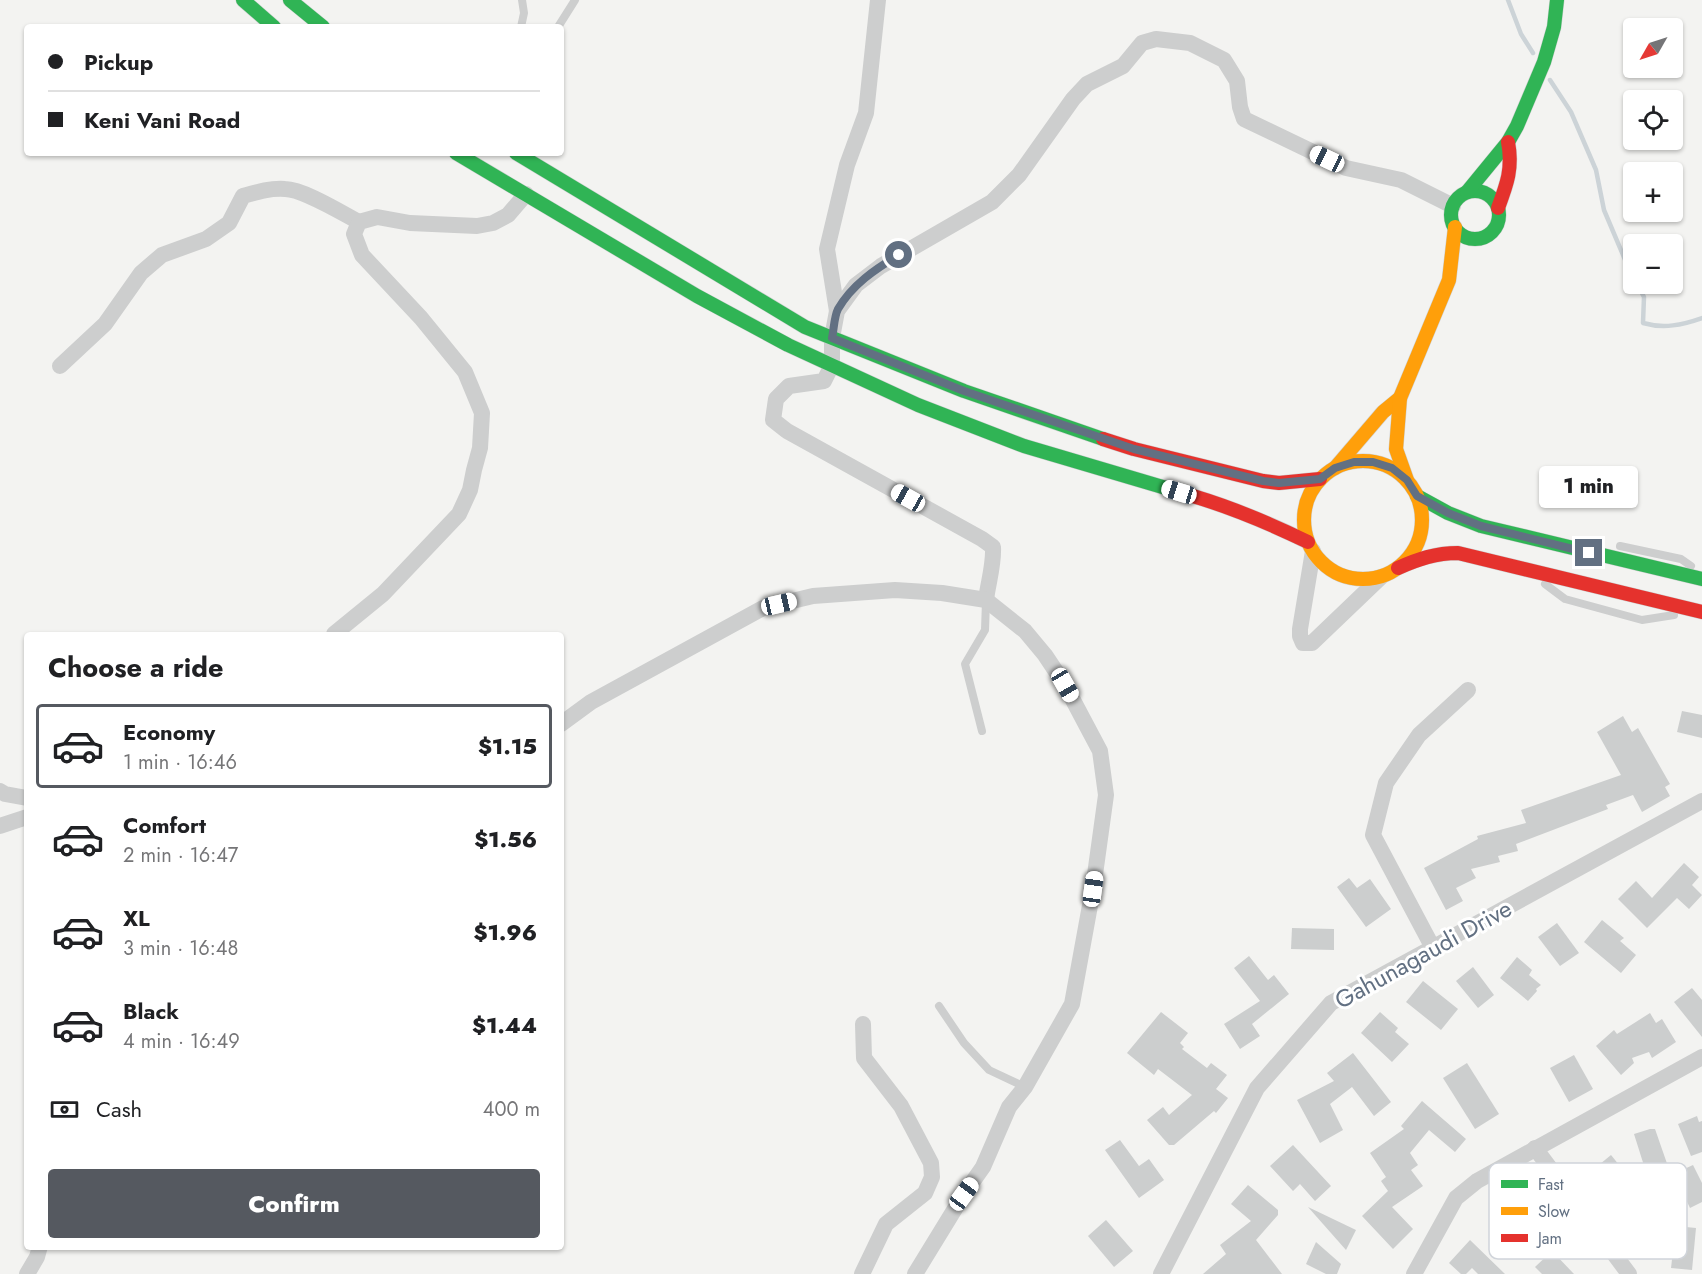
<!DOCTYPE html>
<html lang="en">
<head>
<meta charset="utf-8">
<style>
	:root { --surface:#fff; --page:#f6f6f6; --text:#202124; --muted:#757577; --line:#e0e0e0; --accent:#555960 }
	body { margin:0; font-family:Jost,sans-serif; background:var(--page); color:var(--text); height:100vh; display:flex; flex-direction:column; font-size:22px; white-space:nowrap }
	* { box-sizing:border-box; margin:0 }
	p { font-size:20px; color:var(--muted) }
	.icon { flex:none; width:33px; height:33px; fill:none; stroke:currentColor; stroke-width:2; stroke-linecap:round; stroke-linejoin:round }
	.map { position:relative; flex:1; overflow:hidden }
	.panel { position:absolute; left:24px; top:632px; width:540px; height:618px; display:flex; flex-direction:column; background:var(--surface); border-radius:6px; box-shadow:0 2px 4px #0004 }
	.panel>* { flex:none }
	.hud { position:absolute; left:24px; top:24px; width:540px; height:132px; border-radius:6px; box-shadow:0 2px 4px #0004; display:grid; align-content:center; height:132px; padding:0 24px; background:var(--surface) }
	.needle { width:39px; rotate:231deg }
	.controls { position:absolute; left:1623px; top:18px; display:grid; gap:12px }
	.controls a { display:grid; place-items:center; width:60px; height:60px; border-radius:6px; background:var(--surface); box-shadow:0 2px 4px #0004; font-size:30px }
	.end { position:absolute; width:27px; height:27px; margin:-14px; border:8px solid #627082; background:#fff; box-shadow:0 0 0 3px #fff }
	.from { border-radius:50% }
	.bubble { position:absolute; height:42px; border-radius:6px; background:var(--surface); box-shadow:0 2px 4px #0004; font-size:20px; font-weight:800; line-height:42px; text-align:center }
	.car { position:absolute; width:18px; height:36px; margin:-18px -9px; border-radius:8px; box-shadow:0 0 4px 2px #0007; background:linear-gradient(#fff 24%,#345 0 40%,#fff 0 76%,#345 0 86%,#fff 0) }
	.hud b { display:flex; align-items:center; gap:21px; height:57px; font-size:22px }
	.hud b+b { border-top:2px solid var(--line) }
	.hud i { width:15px; height:15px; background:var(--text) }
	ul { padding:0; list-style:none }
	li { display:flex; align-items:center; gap:18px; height:84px; margin:0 12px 9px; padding:0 12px; border:3px solid transparent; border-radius:6px }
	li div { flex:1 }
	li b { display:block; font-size:22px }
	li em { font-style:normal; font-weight:800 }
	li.on { border-color:var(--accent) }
	li>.icon { width:54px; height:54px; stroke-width:1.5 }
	h2 { padding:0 24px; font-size:27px; line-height:72px }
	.pay { display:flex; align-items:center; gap:15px; height:66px; padding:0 24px; font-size:22px }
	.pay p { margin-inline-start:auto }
	.cta { display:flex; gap:12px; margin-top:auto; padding:12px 24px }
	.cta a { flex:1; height:69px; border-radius:6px; background:var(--accent); color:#fff; font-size:24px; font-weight:800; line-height:69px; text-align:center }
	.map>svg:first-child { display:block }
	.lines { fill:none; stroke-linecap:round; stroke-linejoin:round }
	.stream { stroke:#ccd3d7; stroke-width:4.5 }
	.building { fill:#cccece }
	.fast-casing { stroke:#ced0d0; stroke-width:15 }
	.slow-casing { stroke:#ced0d0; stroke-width:15 }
	.jam-casing { stroke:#ced0d0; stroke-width:15 }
	.lane { stroke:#cdcece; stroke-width:8 }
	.street { stroke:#cdcece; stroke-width:16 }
	.fast { stroke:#30b455; stroke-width:14 }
	.slow { stroke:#ff9f0a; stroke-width:14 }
	.jam { stroke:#e5322d; stroke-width:14 }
	.route { stroke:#627082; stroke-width:8 }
	.labels { text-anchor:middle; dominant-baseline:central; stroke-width:6; stroke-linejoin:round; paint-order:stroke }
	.street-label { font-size:24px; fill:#627082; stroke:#fff }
	.key { fill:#fff; stroke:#d0d4da; stroke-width:1.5 }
	.key-label { font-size:16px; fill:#627082 }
</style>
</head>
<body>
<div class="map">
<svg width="1702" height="1274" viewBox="0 0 1702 1274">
	<rect width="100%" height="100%" fill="#f3f3f1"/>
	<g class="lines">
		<g class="stream">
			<path d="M1508,0L1521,34L1533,53"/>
			<path d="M1550,80L1571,112L1596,170L1604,210L1626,262L1634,277"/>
			<path d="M1637,284L1644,297L1643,323C1664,329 1682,325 1702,318"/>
		</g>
	</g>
	<g class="building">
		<path d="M1682,711L1702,715V738L1677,732Z"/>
		<path d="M1623,716L1632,732L1638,728L1670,784L1665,787L1670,796L1642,812L1633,795L1606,805L1608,809L1516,844L1518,851L1498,856L1500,862L1471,869L1476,878L1456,888L1463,901L1446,910L1424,868L1478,839L1477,836L1526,823L1521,810L1621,775L1597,732Z"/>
		<path d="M1684,863L1699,877L1692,885L1702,895L1689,909L1677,898L1647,928L1618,899L1636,881L1652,898Z"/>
		<path d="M1349,878L1357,888L1370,879L1391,909L1366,927L1337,887Z"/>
		<path d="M1602,920L1624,938L1620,941L1636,955L1621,973L1584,942Z"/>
		<path d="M1557,923L1579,953L1560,966L1538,937Z"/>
		<path d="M1292,928L1334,929V950L1291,949Z"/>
		<path d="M1249,956L1268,980L1274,975L1289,994L1252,1024L1260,1036L1240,1049L1224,1024L1260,1001L1234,968Z"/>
		<path d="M1517,957L1532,970L1529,975L1541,985L1536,989L1537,991L1528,1001L1500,978Z"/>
		<path d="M1473,967L1494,995L1478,1008L1456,981Z"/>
		<path d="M1423,981L1458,1009L1441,1030L1406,1002Z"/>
		<path d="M1692,988L1702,1000V1037L1674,1002Z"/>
		<path d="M1161,1012L1188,1033L1180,1043L1184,1047L1182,1049L1207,1068L1211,1063L1227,1075L1216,1089L1228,1098L1216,1113L1214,1111L1174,1145H1169L1147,1120L1163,1107L1169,1115L1192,1095L1158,1069L1154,1075L1127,1053Z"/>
		<path d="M1380,1012L1398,1028L1395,1032L1409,1044L1392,1062L1361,1033Z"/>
		<path d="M1650,1013L1656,1023L1662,1019L1676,1042L1652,1058L1649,1052L1632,1058L1634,1063L1621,1075L1596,1046L1614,1030L1617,1034Z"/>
		<path d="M1353,1053L1391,1102L1374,1116L1352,1087L1330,1104L1343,1130L1320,1143L1297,1100L1334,1081L1327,1073Z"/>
		<path d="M1574,1055L1593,1089L1569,1102L1550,1068Z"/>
		<path d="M1467,1063L1499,1114L1475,1129L1443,1078Z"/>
		<path d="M1422,1101L1466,1139L1455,1152L1429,1130L1410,1153L1418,1165L1411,1170L1423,1186L1392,1207L1413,1229L1393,1249L1362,1216L1388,1191L1381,1181L1386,1177L1370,1153L1404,1129L1401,1126Z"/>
		<path d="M1697,1116L1699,1122L1702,1121V1152L1691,1156L1678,1124Z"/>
		<path d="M1650,1129H1655L1671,1175L1693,1165L1702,1183V1202L1690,1208L1680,1187L1665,1198L1646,1172L1634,1134Z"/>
		<path d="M1120,1140L1139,1166L1149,1159L1164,1180L1139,1198L1105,1150Z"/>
		<path d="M1293,1145L1331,1186L1315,1201L1300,1184L1293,1191L1270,1166Z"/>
		<path d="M1611,1155L1632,1181L1616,1195L1594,1169Z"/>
		<path d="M1248,1185L1278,1210V1215L1256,1240L1282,1274H1203L1226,1254L1220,1245L1251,1221L1231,1204Z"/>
		<path d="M1308,1207L1356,1230L1346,1250Z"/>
		<path d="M1106,1220L1133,1251L1114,1267L1088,1236Z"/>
		<path d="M1676,1226L1696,1228L1692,1270L1671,1268Z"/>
		<path d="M1470,1240L1505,1274H1478L1472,1268L1466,1274H1461L1449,1263Z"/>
		<path d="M1316,1242L1341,1264L1337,1274H1326L1306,1264Z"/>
		<path d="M1552,1251L1574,1274H1542L1535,1267Z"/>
	</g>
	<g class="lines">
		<defs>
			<g id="fast">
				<path d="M243,0L274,27"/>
				<path d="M290,0L323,27"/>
				<path d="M456,153L697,296L788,345L918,405L1024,446L1193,496"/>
				<path d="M516,153L805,327L964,391L1103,439"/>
				<circle cx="1475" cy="215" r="24"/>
				<path d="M1467,192L1508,142L1517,126L1544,62L1554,27L1557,0"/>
				<path d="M1417,496L1448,513L1481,526L1702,579"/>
			</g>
			<g id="slow">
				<circle cx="1363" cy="520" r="59"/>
				<path d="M1335,468L1383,412L1400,398"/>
				<path d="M1407,480L1396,449L1400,398L1449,280L1455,227"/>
			</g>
			<g id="jam">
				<path d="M1498,208C1507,184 1513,168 1508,142"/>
				<path d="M1103,439L1134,449L1263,481L1279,483L1320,479"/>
				<path d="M1193,496C1233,508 1271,524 1308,542"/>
				<path d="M1398,568C1418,559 1436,553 1458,553L1702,612"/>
			</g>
		</defs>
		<use href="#fast" class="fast-casing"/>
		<use href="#slow" class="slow-casing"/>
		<use href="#jam" class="jam-casing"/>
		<g class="lane">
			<path d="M521,27L524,13L522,0"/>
			<path d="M558,27L575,0"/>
			<path d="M1620,546L1681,559L1691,566"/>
			<path d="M1545,584L1565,599L1642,620L1674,615"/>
			<path d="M982,731L965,664L985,630L986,601"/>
			<path d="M939,1006L964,1043L989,1070L1025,1087"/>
		</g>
		<g class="street">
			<path d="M837,311L827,249L847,165L866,113L878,0"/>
			<path d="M60,366L105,324L141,273L162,255L206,239L229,223L243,196C257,192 270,188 285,189C303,189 342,213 359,222"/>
			<path d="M1313,551L1300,629V636L1303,643H1312L1381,577"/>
			<path d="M986,600C988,583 994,565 993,547L982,539L787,431L773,420L776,399L789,386L824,381L832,365V338L837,311L856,285L881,266L992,202L1019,175L1073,99L1087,84L1123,66L1142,43L1156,39L1190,43L1224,60L1237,81L1240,107L1244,119L1346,168L1401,180L1453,206"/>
			<path d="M334,634L383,594L459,514L470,490L474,470L480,448L482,413L465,372L421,318L362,255L354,234L359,222L377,217L410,223L477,226L493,223L508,215L526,194"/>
			<path d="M561,724L591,702L763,608L813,596L895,590L942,593L986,600L1025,631L1045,655L1065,685L1100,751L1106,795L1093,889L1072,1004L1025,1087L1009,1107L983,1167L964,1194L915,1274"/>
			<path d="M0,791L5,794L27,798"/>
			<path d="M0,826L27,817"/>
			<path d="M1433,948L1373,835L1386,783L1419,735L1468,690"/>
			<path d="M1535,1148L1629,1274"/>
			<path d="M27,1274L37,1257L40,1246"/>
			<path d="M862,1274L886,1224L925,1193L932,1177L931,1163L901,1106L864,1058L863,1024"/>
			<path d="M1161,1274L1257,1088L1331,1003L1702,801"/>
			<path d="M1414,1274L1456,1198L1477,1181L1702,1057"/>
		</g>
		<use href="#fast" class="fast"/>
		<use href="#slow" class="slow"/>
		<use href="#jam" class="jam"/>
	</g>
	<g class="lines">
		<path class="route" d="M899,255C875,269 852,285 838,309C834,317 834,329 832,338L964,391L1134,449L1263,481L1279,483L1320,479L1335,468L1354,462H1373L1392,468L1407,480L1417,496L1448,513L1481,526L1589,553"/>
	</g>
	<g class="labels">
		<g class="street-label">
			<text transform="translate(1423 954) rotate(-29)">Gahunagaudi Drive</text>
		</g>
	</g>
	<rect x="1489" y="1163" width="198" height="96" rx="9" class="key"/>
	<rect x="1501" y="1180" width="27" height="8" fill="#30b455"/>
	<rect x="1501" y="1207" width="27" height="8" fill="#ff9f0a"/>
	<rect x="1501" y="1234" width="27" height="8" fill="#e5322d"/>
	<g class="key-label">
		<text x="1538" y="1190">Fast</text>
		<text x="1538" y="1217">Slow</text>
		<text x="1538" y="1244">Jam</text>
	</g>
</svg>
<div class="controls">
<a><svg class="needle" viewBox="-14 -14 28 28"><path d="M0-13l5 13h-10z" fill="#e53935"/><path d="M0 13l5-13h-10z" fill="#757577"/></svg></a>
<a><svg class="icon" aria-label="locate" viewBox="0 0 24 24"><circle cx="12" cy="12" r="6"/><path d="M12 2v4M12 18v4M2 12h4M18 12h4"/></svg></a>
<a>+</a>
<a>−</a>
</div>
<i class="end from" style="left:899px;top:255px"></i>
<i class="end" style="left:1589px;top:553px"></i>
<div class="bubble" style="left:1539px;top:466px;width:99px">1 min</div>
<i class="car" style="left:1327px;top:159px;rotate:295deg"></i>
<i class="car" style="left:1179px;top:492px;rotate:287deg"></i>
<i class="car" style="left:908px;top:498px;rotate:299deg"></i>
<i class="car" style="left:779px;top:604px;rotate:77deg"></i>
<i class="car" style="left:1065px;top:685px;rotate:150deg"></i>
<i class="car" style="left:1093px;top:889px;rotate:8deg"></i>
<i class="car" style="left:964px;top:1194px;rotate:36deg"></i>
<div class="hud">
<b><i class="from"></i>Pickup</b>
<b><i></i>Keni Vani Road</b>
</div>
<section class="panel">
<h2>Choose a ride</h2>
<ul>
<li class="on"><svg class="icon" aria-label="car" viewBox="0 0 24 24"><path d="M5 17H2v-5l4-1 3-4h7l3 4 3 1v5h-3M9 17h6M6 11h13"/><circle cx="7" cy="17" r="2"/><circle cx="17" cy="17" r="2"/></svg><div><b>Economy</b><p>1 min · 16:46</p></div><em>$1.15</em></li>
<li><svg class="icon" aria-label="car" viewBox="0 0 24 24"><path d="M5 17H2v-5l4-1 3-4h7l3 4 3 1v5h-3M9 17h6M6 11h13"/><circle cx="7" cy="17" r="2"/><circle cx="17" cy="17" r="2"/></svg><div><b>Comfort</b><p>2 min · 16:47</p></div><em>$1.56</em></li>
<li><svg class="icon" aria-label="car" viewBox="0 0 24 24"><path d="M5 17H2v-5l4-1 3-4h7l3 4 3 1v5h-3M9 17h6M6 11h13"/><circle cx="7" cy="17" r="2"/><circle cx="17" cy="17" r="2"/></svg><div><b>XL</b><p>3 min · 16:48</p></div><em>$1.96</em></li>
<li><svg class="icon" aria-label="car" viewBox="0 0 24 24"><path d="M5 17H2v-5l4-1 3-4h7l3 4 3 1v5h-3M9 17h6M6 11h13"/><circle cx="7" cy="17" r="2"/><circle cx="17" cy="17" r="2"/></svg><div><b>Black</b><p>4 min · 16:49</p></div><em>$1.44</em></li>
</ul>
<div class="pay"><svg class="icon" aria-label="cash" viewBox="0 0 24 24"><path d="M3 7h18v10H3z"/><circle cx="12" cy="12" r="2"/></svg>Cash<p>400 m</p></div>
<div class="cta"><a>Confirm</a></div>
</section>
</div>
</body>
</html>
